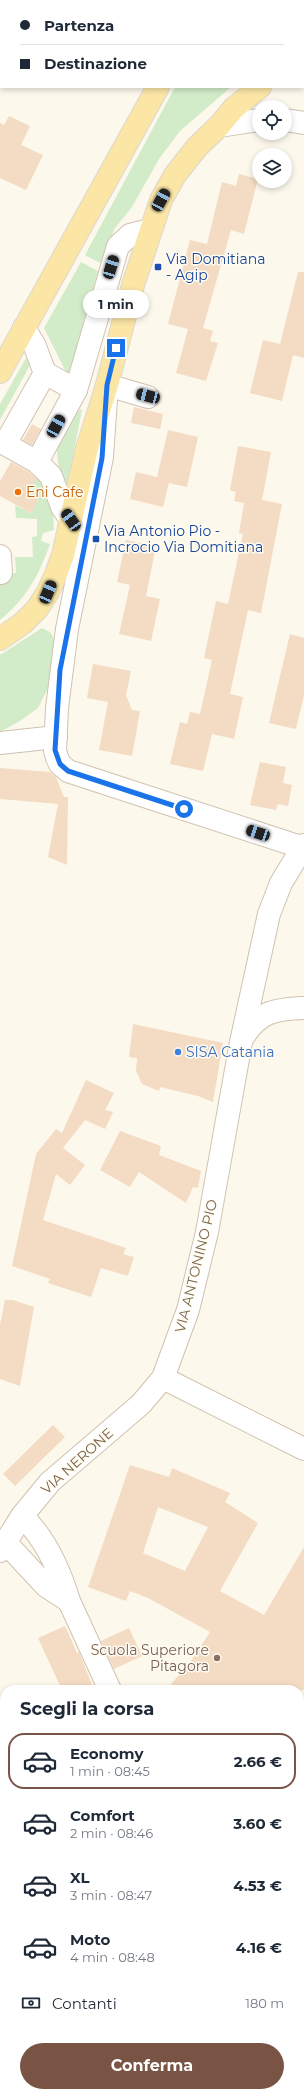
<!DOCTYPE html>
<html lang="it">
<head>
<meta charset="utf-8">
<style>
	:root { --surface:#fff; --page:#f2f2f3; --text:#1f2937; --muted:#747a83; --line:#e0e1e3; --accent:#795343 }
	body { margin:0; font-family:Montserrat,sans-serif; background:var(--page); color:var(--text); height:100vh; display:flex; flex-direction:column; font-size:15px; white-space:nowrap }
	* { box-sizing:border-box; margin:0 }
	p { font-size:13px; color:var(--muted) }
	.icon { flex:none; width:22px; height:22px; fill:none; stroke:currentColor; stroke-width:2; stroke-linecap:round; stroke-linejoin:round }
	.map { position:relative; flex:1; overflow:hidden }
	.side { position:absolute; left:0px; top:1685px; width:304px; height:412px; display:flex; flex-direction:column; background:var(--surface); border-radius:16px 16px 0 0; box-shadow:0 2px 6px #0003 }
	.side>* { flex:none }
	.top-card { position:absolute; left:0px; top:0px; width:304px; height:88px; box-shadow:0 2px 6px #0003; display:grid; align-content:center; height:88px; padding:0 20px; background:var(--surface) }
	.tools { position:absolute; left:252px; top:100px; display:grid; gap:8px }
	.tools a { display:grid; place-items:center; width:40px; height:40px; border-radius:50%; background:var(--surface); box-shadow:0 2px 6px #0003; font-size:20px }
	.end { position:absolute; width:18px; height:18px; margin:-9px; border:5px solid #1a73e8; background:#fff; box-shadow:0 0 0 2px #fff }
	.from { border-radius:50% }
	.bubble { position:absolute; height:28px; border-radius:14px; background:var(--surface); box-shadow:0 2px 6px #0003; font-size:13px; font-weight:700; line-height:28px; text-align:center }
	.car { position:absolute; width:12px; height:24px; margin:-12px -6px; border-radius:5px; box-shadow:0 0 3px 1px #0007; background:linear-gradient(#222 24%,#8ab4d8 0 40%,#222 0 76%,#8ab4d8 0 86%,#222 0) }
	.top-card b { display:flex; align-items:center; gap:14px; height:38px; font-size:15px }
	.top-card b+b { border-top:1px solid var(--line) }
	.top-card i { width:10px; height:10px; background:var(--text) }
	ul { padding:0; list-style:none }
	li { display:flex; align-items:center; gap:12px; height:56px; margin:0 8px 6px; padding:0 12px; border:2px solid transparent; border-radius:16px }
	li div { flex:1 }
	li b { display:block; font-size:15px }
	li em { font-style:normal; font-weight:700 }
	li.active { border-color:var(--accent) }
	li>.icon { width:36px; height:36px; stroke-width:1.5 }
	h2 { padding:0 20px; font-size:18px; line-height:48px }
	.pay { display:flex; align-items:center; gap:10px; height:44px; padding:0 20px; font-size:15px }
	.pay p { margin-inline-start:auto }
	.button { display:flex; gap:8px; margin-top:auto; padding:8px 20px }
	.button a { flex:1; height:46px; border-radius:24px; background:var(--accent); color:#fff; font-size:16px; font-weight:700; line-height:46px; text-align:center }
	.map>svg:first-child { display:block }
	.green { fill:#d2ecc9 }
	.building { fill:#f3dcc3; fill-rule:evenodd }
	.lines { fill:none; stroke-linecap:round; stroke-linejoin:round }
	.minor-casing { stroke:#d0c2b0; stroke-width:24 }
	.major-casing { stroke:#dcd6d1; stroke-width:24 }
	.highway-casing { stroke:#dcd6d1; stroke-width:24 }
	.minor { stroke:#fff; stroke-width:22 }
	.major { stroke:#fbe6a5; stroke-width:22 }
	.highway { stroke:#f7c4a3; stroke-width:22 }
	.route { stroke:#1a73e8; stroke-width:5 }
	.transit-dot { fill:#1a4fb4; stroke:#fffcf2; stroke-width:1.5 }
	.food-dot { fill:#e8710a; stroke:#fffcf2; stroke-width:1.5 }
	.shop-dot { fill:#3f7fe0; stroke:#fffcf2; stroke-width:1.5 }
	.education-dot { fill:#8d6e63; stroke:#fffcf2; stroke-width:1.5 }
	.labels { text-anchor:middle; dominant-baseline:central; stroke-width:3; stroke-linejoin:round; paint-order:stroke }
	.transit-label { font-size:14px; fill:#164399; stroke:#fffcf2; text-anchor:start }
	.food-label { font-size:14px; fill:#c56008; stroke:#fffcf2; text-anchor:start }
	.shop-label { font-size:14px; fill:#366cbe; stroke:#fffcf2; text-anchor:start }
	.street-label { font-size:14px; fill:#79634d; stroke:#fffcf2 }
	.education-label { font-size:14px; fill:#785e54; stroke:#fffcf2; text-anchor:end }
</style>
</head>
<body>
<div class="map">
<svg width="304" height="2097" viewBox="0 0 304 2097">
	<rect width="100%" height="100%" fill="#fdf8ec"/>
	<g class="green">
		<path d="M175,87H231L180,131L159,159L132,207L115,228L100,263L85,255Z"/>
		<path d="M81,262L98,271L69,373L66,372L44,328Z"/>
		<path d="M26,358L30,365L0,420V404Z"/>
		<path d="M80,409L82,410L66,492C53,446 52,448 80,409Z"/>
		<path d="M36,478L43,482L53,513L54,530L43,533L41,541L50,544C39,575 26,599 0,620V574L16,573L15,557H33L32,537L37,536V519L16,518L15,505L31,513L41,494L30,489Z"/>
		<path d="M42,628L50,632L55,640L51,682L38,708L20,721L0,732V655Z"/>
	</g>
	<g class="building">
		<path d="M9,116L30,126L21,145L43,155L26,190L0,178V123L4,125Z"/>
		<path d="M239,174L258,179L244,234L231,230L203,328L213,331L210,341L218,343L206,381L176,373L188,329L168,324L190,240L207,244L222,182L236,186Z"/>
		<path d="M298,272H304V358L293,355L282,401L250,393L263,340L280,344Z"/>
		<path d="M134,407L163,414L160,429L131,423Z"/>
		<path d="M32,424L41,429L32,445L23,440Z"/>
		<path d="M168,430L198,437L187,487L169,483L163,507L130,499L136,472L157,477Z"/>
		<path d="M238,446L271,452L262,500L282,504L261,613L248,610L230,694L243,697L234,739L212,734L203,771L170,764L180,722L187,724L190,712L200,714L212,660L204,658L216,601L228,604L243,534L239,533L244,503L234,501L236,492L230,490Z"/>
		<path d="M11,462L29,472L36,478L30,489L41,494L31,513L0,496V481Z"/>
		<path d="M126,540L156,546L146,596L160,599L151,641L119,634L130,585L117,582Z"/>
		<path d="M290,634L304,638V695L296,729L269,723Z"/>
		<path d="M93,664L131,671L126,695L132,710L140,711L132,756L99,750L108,702L87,698Z"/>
		<path d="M260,762L286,767L283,783L292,785L288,806L278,804L276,810L250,805Z"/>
		<path d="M0,768L50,772L56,777L64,797H68L67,865L48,857L58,804L0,799Z"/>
		<path d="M133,1024L223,1043L213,1102L198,1096L160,1087L159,1091L142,1084L136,1071L137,1058L129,1057Z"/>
		<path d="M86,1080L114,1093L105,1110L113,1112L105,1129L85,1120L63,1148L85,1165L70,1185L56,1174L43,1220L126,1248L123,1254L134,1257L128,1276L101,1268L91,1297L48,1283L50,1279L12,1266L36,1154L56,1129L62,1133Z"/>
		<path d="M120,1131L161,1146L159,1155L201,1171L198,1188L193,1187L186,1203L139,1172L130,1187L100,1170Z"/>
		<path d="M5,1300H13L34,1307L20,1386L0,1379V1325Z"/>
		<path d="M53,1425L65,1437L15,1486L3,1474Z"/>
		<path d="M130,1465L169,1477L172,1468L230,1493L225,1502L258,1523L220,1591L264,1615L304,1547V1690H166L191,1661L210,1632L148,1598L130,1591L126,1601L88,1587ZM158,1507L208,1527L185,1571L143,1553Z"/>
		<path d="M65,1626L77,1653L79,1652L94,1690H62L38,1638Z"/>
		<path d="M129,1628L142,1656L114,1669L101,1641Z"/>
	</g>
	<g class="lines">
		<defs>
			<g id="minor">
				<path d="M285,120L304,123"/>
				<path d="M219,126L259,120"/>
				<path d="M24,328L34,344L45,373"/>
				<path d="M76,390L118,246L130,235L150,230"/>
				<path d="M148,397L107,385L102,457L67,629L57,708L55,750L57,758L60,764L68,771L80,775L304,848"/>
				<path d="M37,462L76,390L45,373L5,444L37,462L51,476L62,507L71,520"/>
				<path d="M0,556L1,573"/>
				<path d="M0,743L56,737"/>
				<path d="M242,1039C258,1012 274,1009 304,1008"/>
				<path d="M163,1378L304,1449"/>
				<path d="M5,1542L46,1586L69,1601C60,1571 45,1538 22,1516"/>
				<path d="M0,1551L22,1516L50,1482L141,1404L163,1378L188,1310L207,1232L241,1042L269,914L281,883L304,845"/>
				<path d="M69,1601L110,1690"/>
				<path d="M299,1946L304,1950"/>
				<path d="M299,1976L304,1968"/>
				<path d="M271,2097L272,2092"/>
			</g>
			<g id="major">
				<path d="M198,1V0"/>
				<path d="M303,14L304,10"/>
				<path d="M0,372L158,87"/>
				<path d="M0,639L23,623L37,609L48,592L56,574L63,555L86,452L107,385L133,285L161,200L175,175L197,147L219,126L234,108L260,87"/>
			</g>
			<g id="highway">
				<path d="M0,1735L5,1746"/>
				<path d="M0,1811L5,1822"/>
				<path d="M123,2092L124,2097"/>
				<path d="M156,2092L157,2097"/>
			</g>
		</defs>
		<use href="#minor" class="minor-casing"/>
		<use href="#major" class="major-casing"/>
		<use href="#highway" class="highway-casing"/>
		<use href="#minor" class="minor"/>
		<use href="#major" class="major"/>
		<use href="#highway" class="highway"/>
	</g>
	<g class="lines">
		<path class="route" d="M116,348L107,385L102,458L60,670L55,750L60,764L68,771L184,809"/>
	</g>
	<g class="transit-dot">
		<rect x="154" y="263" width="8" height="8" rx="2"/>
		<rect x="92" y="535" width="8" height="8" rx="2"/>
	</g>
	<circle class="food-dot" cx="18" cy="492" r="4"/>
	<circle class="shop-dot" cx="178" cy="1052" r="4"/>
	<circle class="education-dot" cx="217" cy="1658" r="4"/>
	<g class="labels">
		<g class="transit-label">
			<text x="166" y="259">Via Domitiana<tspan x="166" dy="16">- Agip</tspan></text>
			<text x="104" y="531">Via Antonio Pio -<tspan x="104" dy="16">Incrocio Via Domitiana</tspan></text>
		</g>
		<g class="food-label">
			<text x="26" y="492">Eni Cafe</text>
		</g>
		<g class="shop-label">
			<text x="186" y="1052">SISA Catania</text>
		</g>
		<g class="street-label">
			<text transform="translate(196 1266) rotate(-76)">VIA ANTONINO PIO</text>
			<text transform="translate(77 1461) rotate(-42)">VIA NERONE</text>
		</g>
		<g class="education-label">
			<text x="209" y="1650">Scuola Superiore<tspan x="209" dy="16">Pitagora</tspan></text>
		</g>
	</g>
</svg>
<div class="tools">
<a><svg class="icon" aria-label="locate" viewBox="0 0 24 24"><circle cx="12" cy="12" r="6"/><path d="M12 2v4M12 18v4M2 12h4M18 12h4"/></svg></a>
<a><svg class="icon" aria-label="layers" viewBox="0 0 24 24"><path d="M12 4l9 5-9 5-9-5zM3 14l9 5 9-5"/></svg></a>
</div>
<i class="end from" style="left:184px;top:809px"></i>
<i class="end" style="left:116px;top:348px"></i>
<div class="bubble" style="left:83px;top:290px;width:66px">1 min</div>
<i class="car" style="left:161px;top:200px;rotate:29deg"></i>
<i class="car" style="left:111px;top:267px;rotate:17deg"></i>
<i class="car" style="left:148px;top:396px;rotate:285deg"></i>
<i class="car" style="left:56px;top:426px;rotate:29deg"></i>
<i class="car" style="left:71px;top:520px;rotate:325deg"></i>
<i class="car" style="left:48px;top:592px;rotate:23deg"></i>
<i class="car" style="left:258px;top:833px;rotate:288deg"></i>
<div class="top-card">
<b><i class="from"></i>Partenza</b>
<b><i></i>Destinazione</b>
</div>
<section class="side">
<h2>Scegli la corsa</h2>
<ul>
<li class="active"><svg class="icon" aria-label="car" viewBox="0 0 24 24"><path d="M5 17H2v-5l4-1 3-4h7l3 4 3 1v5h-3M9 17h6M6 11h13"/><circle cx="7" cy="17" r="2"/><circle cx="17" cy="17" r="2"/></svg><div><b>Economy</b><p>1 min · 08:45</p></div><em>2.66 €</em></li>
<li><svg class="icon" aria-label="car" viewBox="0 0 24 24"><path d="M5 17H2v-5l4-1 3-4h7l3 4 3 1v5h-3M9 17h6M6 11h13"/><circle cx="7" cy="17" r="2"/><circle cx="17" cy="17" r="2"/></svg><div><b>Comfort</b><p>2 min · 08:46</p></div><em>3.60 €</em></li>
<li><svg class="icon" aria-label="car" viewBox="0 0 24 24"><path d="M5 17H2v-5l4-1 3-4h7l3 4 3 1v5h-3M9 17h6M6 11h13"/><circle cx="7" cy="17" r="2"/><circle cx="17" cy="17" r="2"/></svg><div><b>XL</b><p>3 min · 08:47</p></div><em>4.53 €</em></li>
<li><svg class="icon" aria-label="car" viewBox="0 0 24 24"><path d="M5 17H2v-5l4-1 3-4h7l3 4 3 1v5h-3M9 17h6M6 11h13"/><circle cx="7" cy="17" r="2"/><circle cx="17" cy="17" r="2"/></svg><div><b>Moto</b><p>4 min · 08:48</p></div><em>4.16 €</em></li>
</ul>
<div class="pay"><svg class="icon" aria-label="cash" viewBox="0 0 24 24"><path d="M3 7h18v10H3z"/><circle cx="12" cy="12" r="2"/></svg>Contanti<p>180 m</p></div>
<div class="button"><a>Conferma</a></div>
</section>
</div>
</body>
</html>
